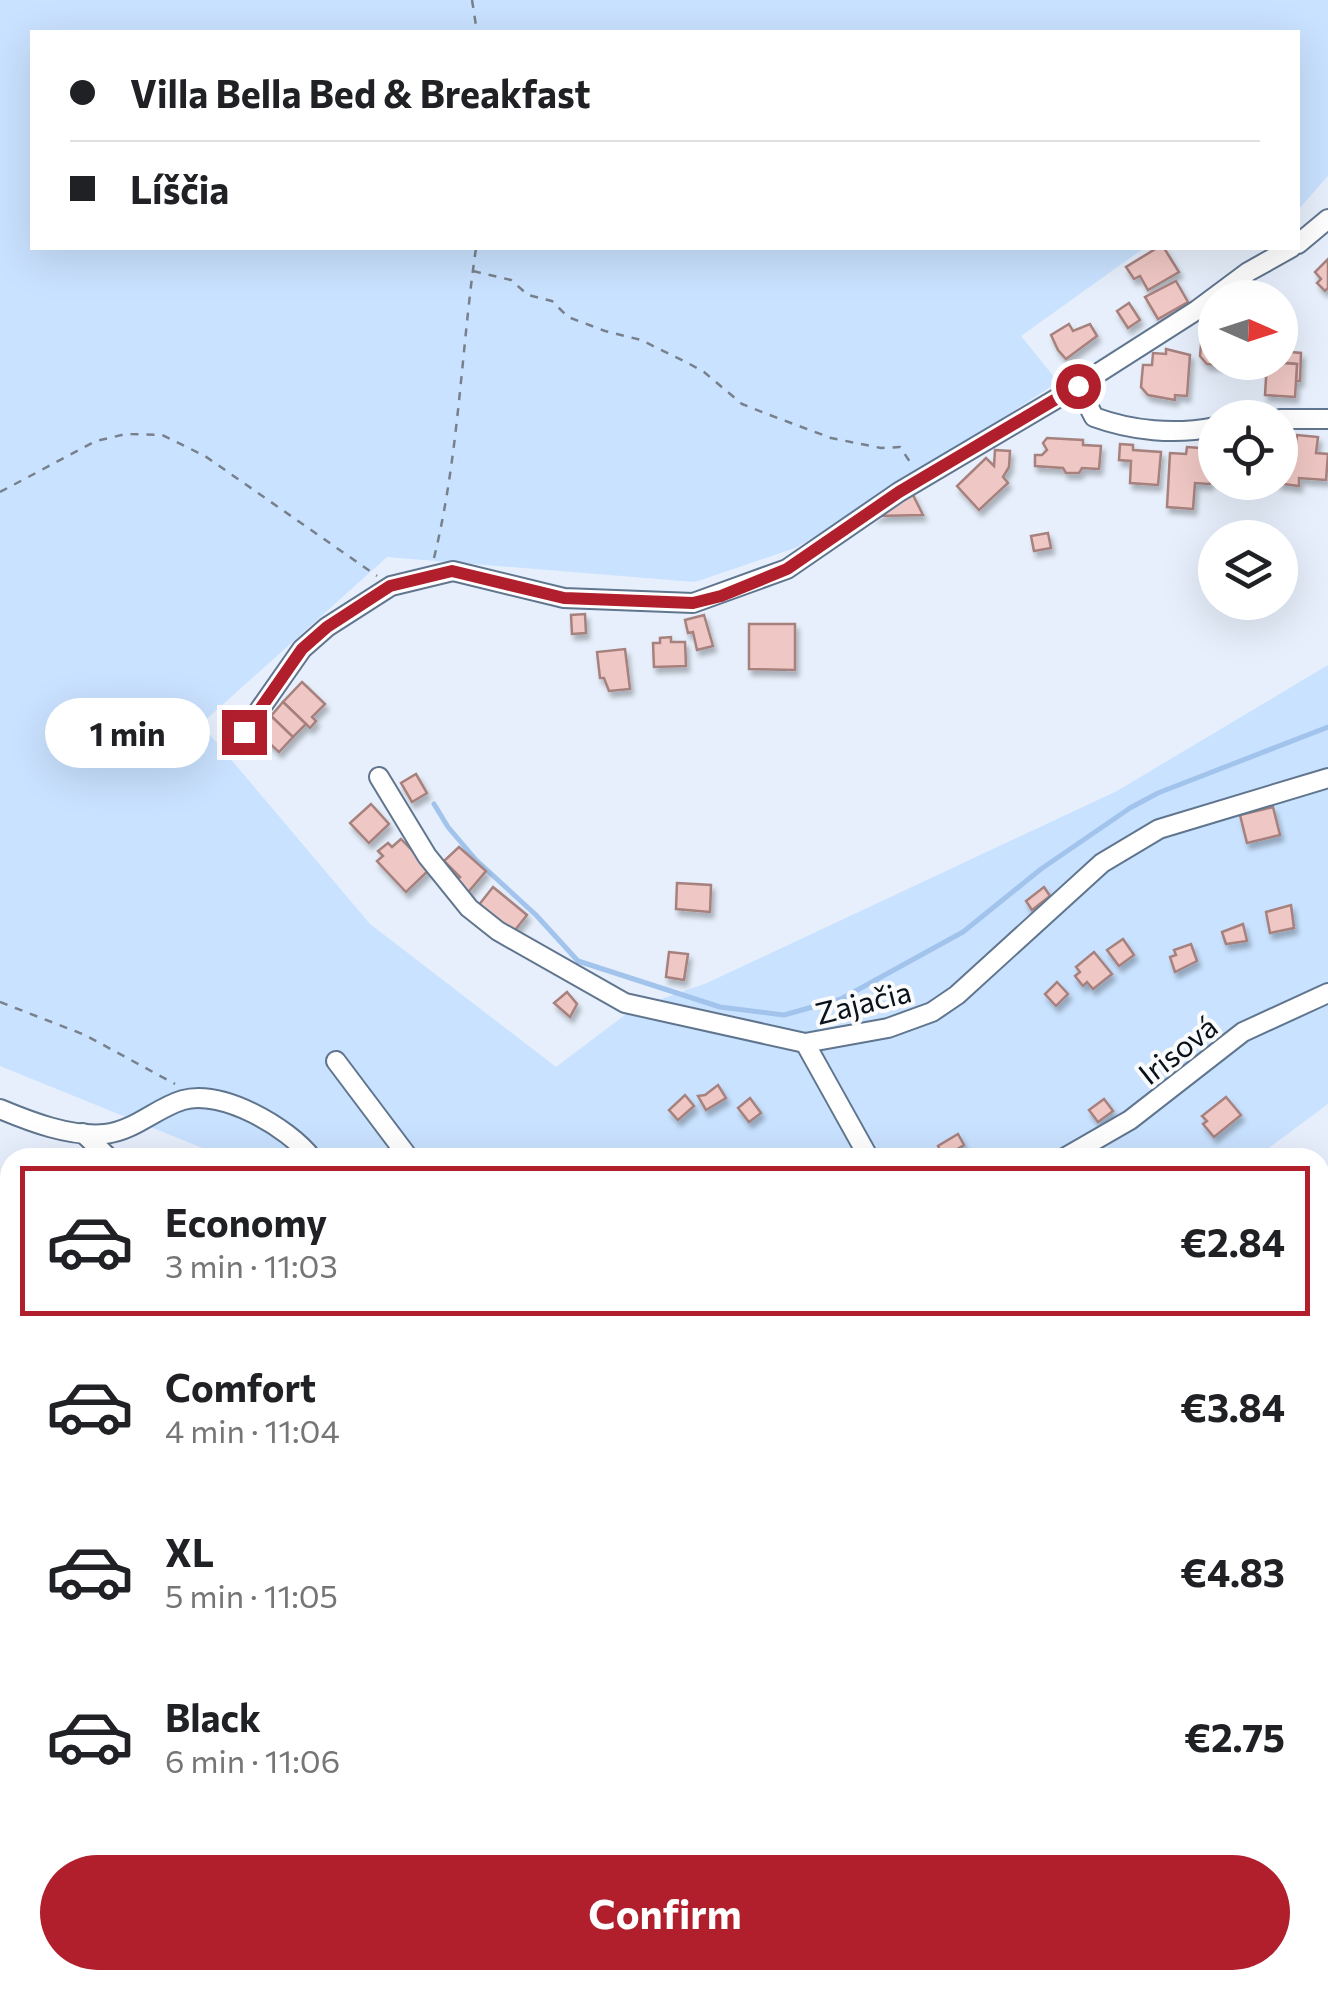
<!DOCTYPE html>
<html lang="en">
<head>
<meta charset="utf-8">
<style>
	:root { --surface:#fff; --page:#f6f6f6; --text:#202124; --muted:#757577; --line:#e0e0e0; --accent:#b11f2d }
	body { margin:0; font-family:Commissioner,sans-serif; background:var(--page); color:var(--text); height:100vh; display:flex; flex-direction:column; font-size:38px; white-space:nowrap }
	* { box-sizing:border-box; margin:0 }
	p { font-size:32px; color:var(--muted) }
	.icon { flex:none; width:55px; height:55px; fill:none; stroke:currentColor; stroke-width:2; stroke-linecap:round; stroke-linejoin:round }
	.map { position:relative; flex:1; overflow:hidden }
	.drawer { position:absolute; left:0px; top:1148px; width:1330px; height:842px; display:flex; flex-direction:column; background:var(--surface); border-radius:30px 30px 0 0; box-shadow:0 10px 40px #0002 }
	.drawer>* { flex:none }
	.banner { position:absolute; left:30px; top:30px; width:1270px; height:220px; border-radius:0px; box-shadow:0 10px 40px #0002; display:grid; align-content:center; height:220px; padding:0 40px; background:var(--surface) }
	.needle { width:65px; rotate:93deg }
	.buttons { position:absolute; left:1198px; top:280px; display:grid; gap:20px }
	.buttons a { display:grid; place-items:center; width:100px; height:100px; border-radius:50%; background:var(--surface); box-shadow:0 10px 40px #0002; font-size:50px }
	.end { position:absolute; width:45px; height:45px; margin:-22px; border:12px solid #b11f2d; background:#fff; box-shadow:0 0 0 5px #fff }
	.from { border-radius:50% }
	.bubble { position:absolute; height:70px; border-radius:35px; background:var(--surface); box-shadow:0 10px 40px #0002; font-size:32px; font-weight:700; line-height:70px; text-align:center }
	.banner b { display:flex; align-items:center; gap:35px; height:95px; font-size:38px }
	.banner b+b { border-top:2px solid var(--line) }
	.banner i { width:25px; height:25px; background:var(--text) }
	ul { padding:18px 0 0; list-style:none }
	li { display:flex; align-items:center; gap:30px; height:150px; margin:0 20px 15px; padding:0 20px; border:5px solid transparent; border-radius:0px }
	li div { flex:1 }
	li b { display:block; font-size:38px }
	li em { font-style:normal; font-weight:700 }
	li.active { border-color:var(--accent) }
	li>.icon { width:90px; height:90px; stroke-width:1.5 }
	.primary-button { display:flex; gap:20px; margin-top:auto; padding:20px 40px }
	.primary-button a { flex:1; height:115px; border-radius:60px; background:var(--accent); color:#fff; font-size:40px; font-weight:700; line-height:115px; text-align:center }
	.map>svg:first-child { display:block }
	.green { fill:#c9e2ff }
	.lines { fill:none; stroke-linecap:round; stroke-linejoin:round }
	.stream { stroke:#a2c4ec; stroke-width:5 }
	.building { fill:#efc7c4; stroke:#a6817e; stroke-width:2.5; filter:url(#shadow) }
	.service-casing { stroke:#60758e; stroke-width:14 }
	.minor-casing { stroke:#60758e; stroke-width:22 }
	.motorway-casing { stroke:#60758e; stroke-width:38 }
	.path { stroke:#78818b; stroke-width:2.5; stroke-dasharray:8 8; stroke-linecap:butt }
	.service { stroke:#fff; stroke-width:9 }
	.minor { stroke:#fff; stroke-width:18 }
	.motorway { stroke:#fff; stroke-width:32 }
	.route { stroke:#b11f2d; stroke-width:12 }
	.labels { text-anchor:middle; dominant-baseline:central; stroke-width:8; stroke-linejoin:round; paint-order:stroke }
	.street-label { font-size:30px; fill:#09121b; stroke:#fbfbfb }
</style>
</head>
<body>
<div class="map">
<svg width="1328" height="1989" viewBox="0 0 1328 1989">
	<defs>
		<filter id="shadow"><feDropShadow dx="3" dy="5.5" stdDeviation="2.5" flood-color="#0004"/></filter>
	</defs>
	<rect width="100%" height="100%" fill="#e6effb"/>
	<path class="green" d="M0,0H1328V176L1298,210V32H32V248H1144L1021,336L1058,382L850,517L795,548L695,582L387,557L201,724L370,924L556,1067L633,1009L707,983L1117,791L1328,665V1104L1255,1158H227L0,1066Z"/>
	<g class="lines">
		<g class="stream">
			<path d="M434,804L448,827L476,860L536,915L578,961L720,1007L784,1015L841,999L963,932L1041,869L1130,808L1158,793L1328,727"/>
			<path d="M1320,1696L1328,1694"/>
			<path d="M0,1749L10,1754"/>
			<path d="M139,1980L143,1989"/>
		</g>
	</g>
	<g class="building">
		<path d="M1157,248H1164L1179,272L1148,290L1140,276L1134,279L1126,267Z"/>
		<path d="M1328,259V288L1325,291L1317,283L1321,279L1315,272Z"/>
		<path d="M1176,281L1188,302L1158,319L1145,297Z"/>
		<path d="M1129,303L1140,320L1128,328L1117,311Z"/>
		<path d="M1212,322H1215V362L1219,365L1207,364L1200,356L1202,334L1211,335Z"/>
		<path d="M1069,324L1073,331L1090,324L1097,336L1066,359L1058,350L1051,335Z"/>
		<path d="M1166,349L1190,355L1187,396L1175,395V400L1148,395L1141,387L1143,365H1152L1153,353L1166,354Z"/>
		<path d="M1280,351L1301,353L1300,381H1296L1297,364L1280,362Z"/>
		<path d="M1267,362L1297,364L1295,397L1265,395Z"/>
		<path d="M1297,435L1318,437L1316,453L1328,454L1326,480L1299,478V486L1276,483L1280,482V451L1295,452Z"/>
		<path d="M1047,438L1083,440V445L1101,446L1099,469L1082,468L1079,473H1066L1063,468L1035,466V455H1042L1047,450L1043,443Z"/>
		<path d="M1120,444L1133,445V450L1161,452L1158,485L1130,483L1131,461L1119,460Z"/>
		<path d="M1187,447L1213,449L1210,484L1195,483L1193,509L1167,507L1170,453L1186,454Z"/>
		<path d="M995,450L1010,451L1009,467L1003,477L1008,483L979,510L957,486L986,458L994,466Z"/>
		<path d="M912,493L923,515L876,516Z"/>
		<path d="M1048,533L1051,548L1034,551L1031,536Z"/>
		<path d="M585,614L586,633L572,634L571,615Z"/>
		<path d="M704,615L713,646L697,650L693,632L688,633L685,620Z"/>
		<path d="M749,624H795V670L749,669Z"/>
		<path d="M671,637V642H685L686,666L654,667L653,643H660V638Z"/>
		<path d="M625,649L630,689L609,691L604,678H600L597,652Z"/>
		<path d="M302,682L325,704L312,717L316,721L310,728L283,702Z"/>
		<path d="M283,702L306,724L293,737L271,716Z"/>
		<path d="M271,716L293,737L279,752L256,731Z"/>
		<path d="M416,774L427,793L412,802L401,783Z"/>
		<path d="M371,804L389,824L369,843L350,823Z"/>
		<path d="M1273,807L1280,835L1247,843L1240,815Z"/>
		<path d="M401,839L430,869L406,892L377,861L383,856L378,851L388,843L392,847Z"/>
		<path d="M459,847L486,871L464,897L453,884L460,877L444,861Z"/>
		<path d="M677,883L711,885L710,912L676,909Z"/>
		<path d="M493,887L527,915L512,934L478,906Z"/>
		<path d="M1044,887L1050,896L1032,910L1026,901Z"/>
		<path d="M1291,905L1294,928L1270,933L1266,912Z"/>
		<path d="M1243,924L1247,941L1226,944L1222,932Z"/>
		<path d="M1123,939L1134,955L1119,966L1107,950Z"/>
		<path d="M1191,944L1197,961L1175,972L1170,957L1176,955L1174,950Z"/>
		<path d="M669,952L688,954L684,980L666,977Z"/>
		<path d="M1094,952L1112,974L1093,989L1087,982L1083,986L1075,976L1080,972L1076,967Z"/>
		<path d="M1057,982L1068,994L1056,1006L1045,994Z"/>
		<path d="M567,992L577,1004L570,1017L554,1003Z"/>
		<path d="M718,1085L726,1098L706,1110L698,1096L705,1095Z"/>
		<path d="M685,1095L694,1106L678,1120L669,1110Z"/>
		<path d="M1226,1097L1241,1115L1214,1137L1203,1124L1207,1121L1202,1116Z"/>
		<path d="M750,1098L761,1113L749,1122L738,1108Z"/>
		<path d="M1104,1099L1113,1111L1098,1122L1089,1110Z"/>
		<path d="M958,1134L964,1145L944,1157L938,1146Z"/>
		<path d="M1328,1409V1451H1327L1320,1443V1416Z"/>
	</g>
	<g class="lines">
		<defs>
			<g id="service">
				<path d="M1320,1290L1328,1283"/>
				<path d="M233,1989L236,1980"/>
			</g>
			<g id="minor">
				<path d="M1298,244L1328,219"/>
				<path d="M1078,386L1094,417C1132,431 1175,435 1215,427"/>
				<path d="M1280,419H1328"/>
				<path d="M244,732L302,649L327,627L391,586L453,571L564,598L693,603L787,569L899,492L1078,386L1197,310L1248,272L1291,248"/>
				<path d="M379,777L427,856L469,908L498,931L625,1003L805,1043L888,1028L932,1012L957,995L1102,863L1159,829L1328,778"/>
				<path d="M805,1043L869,1158"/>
				<path d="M336,1061L409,1158"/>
				<path d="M0,1109C31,1122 70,1137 105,1134C134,1131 156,1108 183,1100C222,1089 288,1127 312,1158"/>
				<path d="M83,1133L109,1158"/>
				<path d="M1064,1158L1130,1120L1243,1032L1328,993"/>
				<path d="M0,1518L10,1520"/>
				<path d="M1320,1565L1328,1563"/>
				<path d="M1320,1715L1328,1714"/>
				<path d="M215,1980L218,1989"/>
				<path d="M901,1989L911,1980"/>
			</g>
			<g id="motorway">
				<path d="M1320,1624L1328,1622"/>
				<path d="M1320,1657L1328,1655"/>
				<path d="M0,1677L10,1675"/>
				<path d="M0,1709L10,1708"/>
			</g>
		</defs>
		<use href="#service" class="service-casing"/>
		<use href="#minor" class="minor-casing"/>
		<use href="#motorway" class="motorway-casing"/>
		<g class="path">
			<path d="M472,0L477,32"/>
			<path d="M473,271L511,280L528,295L552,301L568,317L605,331L641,340L686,362L704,372L742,404L767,414L831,438L881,448L900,447L910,462"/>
			<path d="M0,492L96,441L126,434L162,435L205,456L377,576"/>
			<path d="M434,558C459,456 461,351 476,248"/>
			<path d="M0,1002L85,1035L175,1084"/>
			<path d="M250,1980L259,1989"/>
			<path d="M463,1989V1980"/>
		</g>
		<use href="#service" class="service"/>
		<use href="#minor" class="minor"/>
		<use href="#motorway" class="motorway"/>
	</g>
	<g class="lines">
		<path class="route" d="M244,732L302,649L327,627L390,586L452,571L564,598L693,603L721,596L787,569L899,492L1078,386"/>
	</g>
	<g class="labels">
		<g class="street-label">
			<text transform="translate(863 1001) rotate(-14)">Zajačia</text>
			<text transform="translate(1177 1049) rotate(-38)">Irisová</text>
		</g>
	</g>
</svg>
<div class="buttons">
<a><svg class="needle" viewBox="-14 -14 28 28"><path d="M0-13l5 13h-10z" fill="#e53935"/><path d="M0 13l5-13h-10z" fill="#757577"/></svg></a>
<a><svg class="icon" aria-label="locate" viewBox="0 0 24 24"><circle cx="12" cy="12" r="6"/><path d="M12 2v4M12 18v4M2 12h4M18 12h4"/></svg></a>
<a><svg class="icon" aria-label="layers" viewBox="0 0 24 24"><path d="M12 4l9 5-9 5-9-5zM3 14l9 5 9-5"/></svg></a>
</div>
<i class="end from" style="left:1078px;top:386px"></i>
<i class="end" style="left:244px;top:732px"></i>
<div class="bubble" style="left:45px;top:698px;width:165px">1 min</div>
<div class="banner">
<b><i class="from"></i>Villa Bella Bed &amp; Breakfast</b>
<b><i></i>Líščia</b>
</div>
<section class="drawer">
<ul>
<li class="active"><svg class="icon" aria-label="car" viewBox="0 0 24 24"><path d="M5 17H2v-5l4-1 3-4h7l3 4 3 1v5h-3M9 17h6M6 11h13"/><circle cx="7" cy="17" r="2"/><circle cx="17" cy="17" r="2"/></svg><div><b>Economy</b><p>3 min · 11:03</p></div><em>€2.84</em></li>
<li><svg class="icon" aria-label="car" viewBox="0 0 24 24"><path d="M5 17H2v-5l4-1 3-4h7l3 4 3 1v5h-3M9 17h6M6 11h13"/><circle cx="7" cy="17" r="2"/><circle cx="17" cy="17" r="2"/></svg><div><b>Comfort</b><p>4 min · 11:04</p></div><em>€3.84</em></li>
<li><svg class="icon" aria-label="car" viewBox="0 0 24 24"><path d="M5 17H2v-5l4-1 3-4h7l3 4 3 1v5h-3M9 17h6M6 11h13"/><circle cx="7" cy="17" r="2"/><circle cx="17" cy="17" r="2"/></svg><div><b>XL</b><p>5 min · 11:05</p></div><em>€4.83</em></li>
<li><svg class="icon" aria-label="car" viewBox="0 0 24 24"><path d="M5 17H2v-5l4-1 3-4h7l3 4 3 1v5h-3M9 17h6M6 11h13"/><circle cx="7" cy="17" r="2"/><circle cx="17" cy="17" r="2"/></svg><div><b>Black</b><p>6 min · 11:06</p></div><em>€2.75</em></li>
</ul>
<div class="primary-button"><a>Confirm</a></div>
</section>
</div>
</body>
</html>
